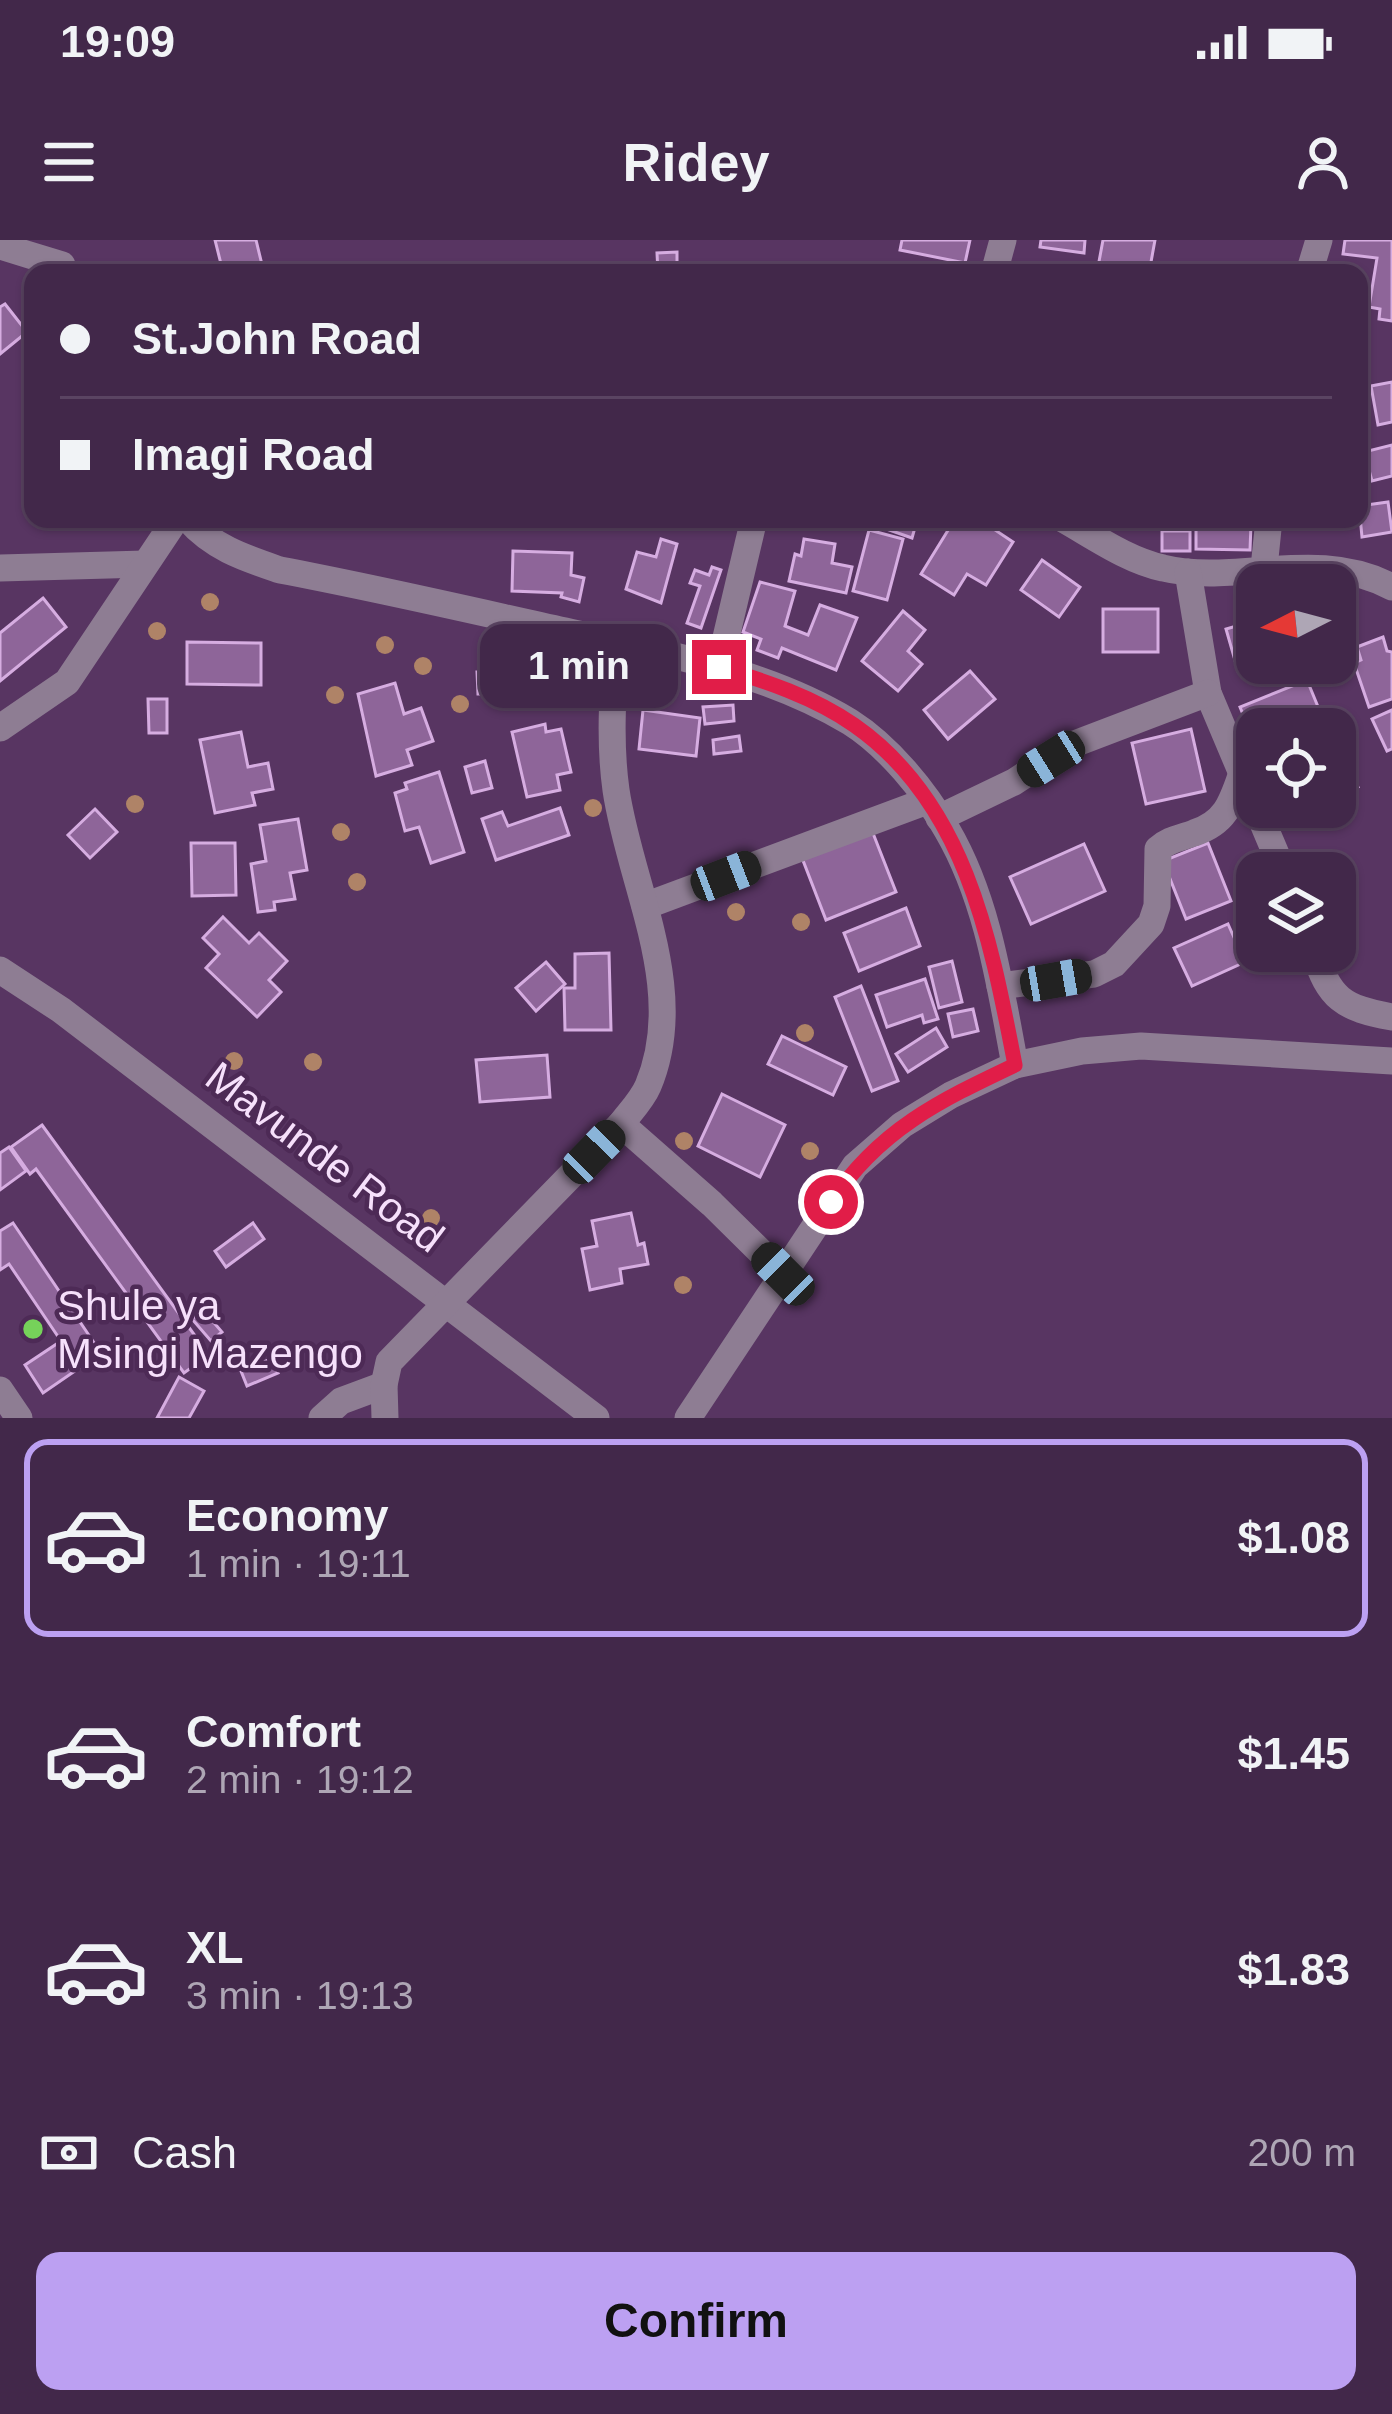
<!DOCTYPE html>
<html lang="en">
<head>
<meta charset="utf-8">
<style>
	:root { --surface:#42284a; --page:#4c3454; --text:#f1f3f6; --muted:#aea6b5; --line:#5a4462; --accent:#bca0f2 }
	body { margin:0; font-family:Helvetica,sans-serif; background:var(--page); color:var(--text); height:100vh; display:flex; flex-direction:column; font-size:45px; white-space:nowrap }
	* { box-sizing:border-box; margin:0 }
	p { font-size:39px; color:var(--muted) }
	.icon { flex:none; width:66px; height:66px; fill:none; stroke:currentColor; stroke-width:2; stroke-linecap:round; stroke-linejoin:round }
	.map { position:relative; height:1178px; overflow:hidden }
	.panel { display:flex; flex-direction:column; background:var(--surface); flex:1 }
	.panel>* { flex:none }
	.banner { position:absolute; left:24px; top:24px; width:1344px; height:264px; border-radius:24px; box-shadow:0 3px 9px #0004,0 0 0 3px var(--line); display:grid; align-content:center; height:264px; padding:0 36px; background:var(--surface) }
	.needle { width:78px; rotate:264deg }
	.controls { position:absolute; left:1236px; top:324px; display:grid; gap:24px }
	.controls a { display:grid; place-items:center; width:120px; height:120px; border-radius:24px; background:var(--surface); box-shadow:0 3px 9px #0004,0 0 0 3px var(--line); font-size:60px }
	.end { position:absolute; width:54px; height:54px; margin:-27px; border:15px solid #e11d48; background:#fff; box-shadow:0 0 0 6px #fff }
	.from { border-radius:50% }
	.bubble { position:absolute; height:84px; border-radius:24px; background:var(--surface); box-shadow:0 3px 9px #0004,0 0 0 3px var(--line); font-size:39px; font-weight:600; line-height:84px; text-align:center }
	.car { position:absolute; width:36px; height:72px; margin:-36px -18px; border-radius:15px; box-shadow:0 0 9px 3px #0007; background:linear-gradient(#222 24%,#8ab4d8 0 40%,#222 0 76%,#8ab4d8 0 86%,#222 0) }
	.banner b { display:flex; align-items:center; gap:42px; height:114px; font-size:45px }
	.banner b+b { border-top:3px solid var(--line) }
	.banner i { width:30px; height:30px; background:var(--text) }
	ul { padding:21px 0 0; list-style:none }
	li { display:flex; align-items:center; gap:36px; height:198px; margin:0 24px 18px; padding:0 12px; border:6px solid transparent; border-radius:24px }
	li div { flex:1 }
	li b { display:block; font-size:45px }
	li em { font-style:normal; font-weight:600 }
	li.active { border-color:var(--accent) }
	li>.icon { width:108px; height:108px; stroke-width:1.5 }
	.pay { display:flex; align-items:center; gap:30px; height:132px; padding:0 36px; font-size:45px }
	.pay p { margin-inline-start:auto }
	.cta { display:flex; gap:24px; margin-top:auto; padding:24px 36px }
	.cta a { flex:1; height:138px; border-radius:24px; background:var(--accent); color:#111; font-size:48px; font-weight:600; line-height:138px; text-align:center }
	.status { display:flex; justify-content:space-between; align-items:center; height:84px; padding:0 60px; background:var(--surface); direction:ltr }
	.status svg { height:33px; fill:currentColor }
	header { display:flex; justify-content:space-between; align-items:center; height:156px; padding:0 36px; background:var(--surface); font-size:54px; font-weight:600 }
	.map>svg:first-child { display:block }
	.building { fill:#8e6599; stroke:#d6ade1; stroke-width:3 }
	.lines { fill:none; stroke-linecap:round; stroke-linejoin:round }
	.minor { stroke:#8e7d93; stroke-width:27 }
	.tree { fill:#af8367 }
	.route { stroke:#e11d48; stroke-width:15 }
	.poi-dot { fill:#76d25a; stroke:#4d2a56; stroke-width:4.5 }
	.labels { text-anchor:middle; dominant-baseline:central; stroke-width:9; stroke-linejoin:round; paint-order:stroke }
	.street-label { font-size:42px; fill:#f6e0fb; stroke:#4d2a56 }
	.poi-label { font-size:42px; fill:#f6e0fb; stroke:#4d2a56; text-anchor:start }
</style>
</head>
<body>
<div class="status"><b>19:09</b><svg viewBox="0 0 49 12"><path d="M0 12V9h3v3zM5 12V6h3v6zM10 12V3h3v9zM15 12V0h3v12zM26 1h20v11H26zM47 4h2v5h-2z"/></svg></div>
<header><svg class="icon" aria-label="menu" viewBox="0 0 24 24"><path d="M4 6h16M4 12h16M4 18h16"/></svg>Ridey<svg class="icon" aria-label="person" viewBox="0 0 24 24"><circle cx="12" cy="8" r="4"/><path d="M4 21q1-7 8-7t8 7"/></svg></header>
<div class="map">
<svg width="1392" height="1178" viewBox="0 0 1392 1178">
	<rect width="100%" height="100%" fill="#583562"/>
	<g class="building">
		<path d="M215,0H256L264,33H175L221,24Z"/>
		<path d="M902,0H970L965,23L900,10Z"/>
		<path d="M1041,0H1085L1084,13L1040,7Z"/>
		<path d="M1103,0H1155L1149,33L1098,27Z"/>
		<path d="M1345,0H1392V81L1379,79L1380,69L1369,67L1377,18L1343,14Z"/>
		<path d="M677,12V33H658L657,13Z"/>
		<path d="M5,64L27,92L0,114V67Z"/>
		<path d="M1392,142V182L1378,185L1371,146Z"/>
		<path d="M1392,205V236L1372,241L1364,212Z"/>
		<path d="M1388,262L1392,292L1362,297L1359,266Z"/>
		<path d="M858,279H899L916,284L912,298Z"/>
		<path d="M955,279H987L998,286L995,290L1013,302L986,345L967,334L954,355L921,334Z"/>
		<path d="M1196,284H1251L1250,310L1196,309Z"/>
		<path d="M869,290L903,299L887,360L853,351Z"/>
		<rect x="1162" y="291" width="28" height="20"/>
		<path d="M661,299L677,304L661,363L626,349L637,312L656,317Z"/>
		<path d="M804,299L835,304L832,323L852,327L846,353L789,341L795,314L801,316Z"/>
		<path d="M513,311L572,313L571,335L584,338L579,362L561,357L562,353L512,351Z"/>
		<path d="M1042,320L1080,347L1059,377L1021,350Z"/>
		<path d="M712,327L721,330L701,388L687,383L700,346L690,343L695,330L709,335Z"/>
		<path d="M760,342L795,351L785,386L808,395L820,365L857,378L836,430L782,408L778,418L757,410L761,399L743,392Z"/>
		<path d="M43,358L66,387L0,441V393Z"/>
		<rect x="1103" y="369" width="55" height="43"/>
		<path d="M903,371L925,390L908,411L922,424L898,451L862,421Z"/>
		<path d="M1257,380V423H1266L1238,431L1226,389Z"/>
		<path d="M1383,397L1387,411L1392,412V459L1369,467L1354,423L1361,420L1357,407Z"/>
		<path d="M187,402L261,403V445L187,444Z"/>
		<path d="M970,431L995,459L948,499L924,470Z"/>
		<path d="M477,432H504L505,454H478Z"/>
		<path d="M1307,440L1323,479L1298,489H1257L1256,506L1240,467Z"/>
		<path d="M395,443L404,474L421,468L433,501L407,510L412,525L376,536L358,454Z"/>
		<path d="M148,459H167V493H149Z"/>
		<path d="M733,465L734,481L705,484L703,467Z"/>
		<path d="M643,470L700,478L696,516L639,509Z"/>
		<path d="M1392,470V509L1387,511L1372,479Z"/>
		<path d="M545,484L546,492L561,489L571,532L557,535L560,550L527,557L512,492Z"/>
		<path d="M1191,489L1205,551L1146,564L1132,503Z"/>
		<path d="M241,492L248,527L268,523L273,549L252,553L255,565L215,573L200,500Z"/>
		<path d="M739,496L741,511L714,514L713,500Z"/>
		<path d="M1335,498L1358,547L1335,557Z"/>
		<path d="M485,521L492,548L472,553L465,527Z"/>
		<path d="M439,532L464,612L431,623L419,587L405,591L395,553L407,549L405,543Z"/>
		<path d="M560,568L569,595L496,620L482,579L502,572L508,586Z"/>
		<path d="M95,569L117,592L90,618L68,595Z"/>
		<path d="M298,579L307,630L290,633L295,659L274,662L275,670L258,672L251,624L266,621L260,585Z"/>
		<path d="M869,583L896,652L826,680L799,610Z"/>
		<path d="M191,603H235L236,655L192,656Z"/>
		<path d="M1208,603L1231,661L1186,679L1163,621Z"/>
		<path d="M1084,604L1105,651L1031,684L1010,637Z"/>
		<path d="M906,668L920,706L859,731L844,693Z"/>
		<path d="M223,677L249,703L259,693L287,721L269,740L281,752L257,777L206,728L219,714L203,698Z"/>
		<path d="M1228,684L1245,722L1192,746L1174,708Z"/>
		<path d="M609,713L611,790H565L564,748H575V714Z"/>
		<path d="M952,721L962,762L939,768L929,727Z"/>
		<path d="M546,722L565,744L536,771L516,748Z"/>
		<path d="M925,739L938,779L924,783L922,775L887,787L876,755Z"/>
		<path d="M861,746L898,841L872,851L835,757Z"/>
		<path d="M973,769L978,791L953,797L948,774Z"/>
		<path d="M936,788L947,807L908,832L896,814Z"/>
		<path d="M782,796L846,827L833,855L768,824Z"/>
		<path d="M547,815L550,857L480,862L476,820Z"/>
		<path d="M722,854L785,885L760,937L698,906Z"/>
		<path d="M42,885L209,1115L184,1133L36,929L30,934L11,907Z"/>
		<path d="M9,907L26,931L0,950V913Z"/>
		<path d="M631,973L638,1005L644,1003L648,1024L620,1029L622,1043L590,1050L582,1009L597,1006L592,981Z"/>
		<path d="M13,983L101,1113L43,1153L25,1125L61,1101L9,1024L0,1030V991Z"/>
		<path d="M253,983L264,999L226,1027L215,1011Z"/>
		<path d="M203,1070L222,1092L211,1101L192,1079Z"/>
		<path d="M271,1119L278,1133L247,1146L241,1131Z"/>
		<path d="M179,1137L204,1151L189,1178H157Z"/>
	</g>
	<g class="lines">
		<g class="minor">
			<path d="M0,6L62,25"/>
			<path d="M994,33L1003,0"/>
			<path d="M1309,33L1319,0"/>
			<path d="M188,279C213,308 245,318 280,330C376,348 470,370 565,391C662,413 764,430 850,482C888,506 925,551 947,590C988,660 1000,746 1015,825"/>
			<path d="M1063,279C1095,297 1127,320 1163,328C1236,346 1316,307 1392,347"/>
			<path d="M0,328L145,324"/>
			<path d="M1264,328L1269,279"/>
			<path d="M1188,332L1208,453L1284,633"/>
			<path d="M719,427L754,279"/>
			<path d="M0,488L67,442L176,279"/>
			<path d="M939,578L1014,542L1069,506L1208,453"/>
			<path d="M645,666L927,561"/>
			<path d="M1314,711C1329,759 1343,768 1392,777"/>
			<path d="M0,730L61,770L596,1178"/>
			<path d="M1000,746L1094,734L1114,724L1151,684L1157,666L1158,609C1169,599 1181,598 1194,593C1226,583 1232,562 1242,533"/>
			<path d="M621,884L712,964L783,1034"/>
			<path d="M0,1150L19,1178"/>
			<path d="M322,1178L341,1161L384,1145"/>
			<path d="M385,1178L384,1145L389,1122L621,884C630,872 642,860 648,846C689,749 630,646 616,550C609,500 613,452 616,403"/>
			<path d="M688,1178L855,926L902,885L951,855L1015,825L1082,811L1141,806L1392,821"/>
		</g>
	</g>
	<g class="tree">
		<circle cx="210" cy="362" r="9"/>
		<circle cx="157" cy="391" r="9"/>
		<circle cx="385" cy="405" r="9"/>
		<circle cx="423" cy="426" r="9"/>
		<circle cx="535" cy="444" r="9"/>
		<circle cx="335" cy="455" r="9"/>
		<circle cx="460" cy="464" r="9"/>
		<circle cx="135" cy="564" r="9"/>
		<circle cx="593" cy="568" r="9"/>
		<circle cx="341" cy="592" r="9"/>
		<circle cx="357" cy="642" r="9"/>
		<circle cx="736" cy="672" r="9"/>
		<circle cx="801" cy="682" r="9"/>
		<circle cx="805" cy="793" r="9"/>
		<circle cx="234" cy="821" r="9"/>
		<circle cx="313" cy="822" r="9"/>
		<circle cx="684" cy="901" r="9"/>
		<circle cx="810" cy="911" r="9"/>
		<circle cx="431" cy="978" r="9"/>
		<circle cx="683" cy="1045" r="9"/>
	</g>
	<g class="lines">
		<path class="route" d="M719,427C765,441 814,457 854,485C966,563 991,701 1015,825C939,861 879,890 831,962"/>
	</g>
	<circle class="poi-dot" cx="33" cy="1089" r="12"/>
	<g class="labels">
		<g class="street-label">
			<text transform="translate(325 917) rotate(37)">Mavunde Road</text>
		</g>
		<g class="poi-label">
			<text x="57" y="1065">Shule ya<tspan x="57" dy="48">Msingi Mazengo</tspan></text>
		</g>
	</g>
</svg>
<div class="controls">
<a><svg class="needle" viewBox="-14 -14 28 28"><path d="M0-13l5 13h-10z" fill="#e53935"/><path d="M0 13l5-13h-10z" fill="#aea6b5"/></svg></a>
<a><svg class="icon" aria-label="locate" viewBox="0 0 24 24"><circle cx="12" cy="12" r="6"/><path d="M12 2v4M12 18v4M2 12h4M18 12h4"/></svg></a>
<a><svg class="icon" aria-label="layers" viewBox="0 0 24 24"><path d="M12 4l9 5-9 5-9-5zM3 14l9 5 9-5"/></svg></a>
</div>
<i class="end from" style="left:831px;top:962px"></i>
<i class="end" style="left:719px;top:427px"></i>
<div class="bubble" style="left:480px;top:384px;width:198px">1 min</div>
<i class="car" style="left:1051px;top:519px;rotate:238deg"></i>
<i class="car" style="left:726px;top:636px;rotate:69deg"></i>
<i class="car" style="left:1056px;top:740px;rotate:80deg"></i>
<i class="car" style="left:594px;top:912px;rotate:44deg"></i>
<i class="car" style="left:783px;top:1034px;rotate:315deg"></i>
<div class="banner">
<b><i class="from"></i>St.John Road</b>
<b><i></i>Imagi Road</b>
</div>
</div>
<section class="panel">
<ul>
<li class="active"><svg class="icon" aria-label="car" viewBox="0 0 24 24"><path d="M5 17H2v-5l4-1 3-4h7l3 4 3 1v5h-3M9 17h6M6 11h13"/><circle cx="7" cy="17" r="2"/><circle cx="17" cy="17" r="2"/></svg><div><b>Economy</b><p>1 min · 19:11</p></div><em>$1.08</em></li>
<li><svg class="icon" aria-label="car" viewBox="0 0 24 24"><path d="M5 17H2v-5l4-1 3-4h7l3 4 3 1v5h-3M9 17h6M6 11h13"/><circle cx="7" cy="17" r="2"/><circle cx="17" cy="17" r="2"/></svg><div><b>Comfort</b><p>2 min · 19:12</p></div><em>$1.45</em></li>
<li><svg class="icon" aria-label="car" viewBox="0 0 24 24"><path d="M5 17H2v-5l4-1 3-4h7l3 4 3 1v5h-3M9 17h6M6 11h13"/><circle cx="7" cy="17" r="2"/><circle cx="17" cy="17" r="2"/></svg><div><b>XL</b><p>3 min · 19:13</p></div><em>$1.83</em></li>
</ul>
<div class="pay"><svg class="icon" aria-label="cash" viewBox="0 0 24 24"><path d="M3 7h18v10H3z"/><circle cx="12" cy="12" r="2"/></svg>Cash<p>200 m</p></div>
<div class="cta"><a>Confirm</a></div>
</section>
</body>
</html>
